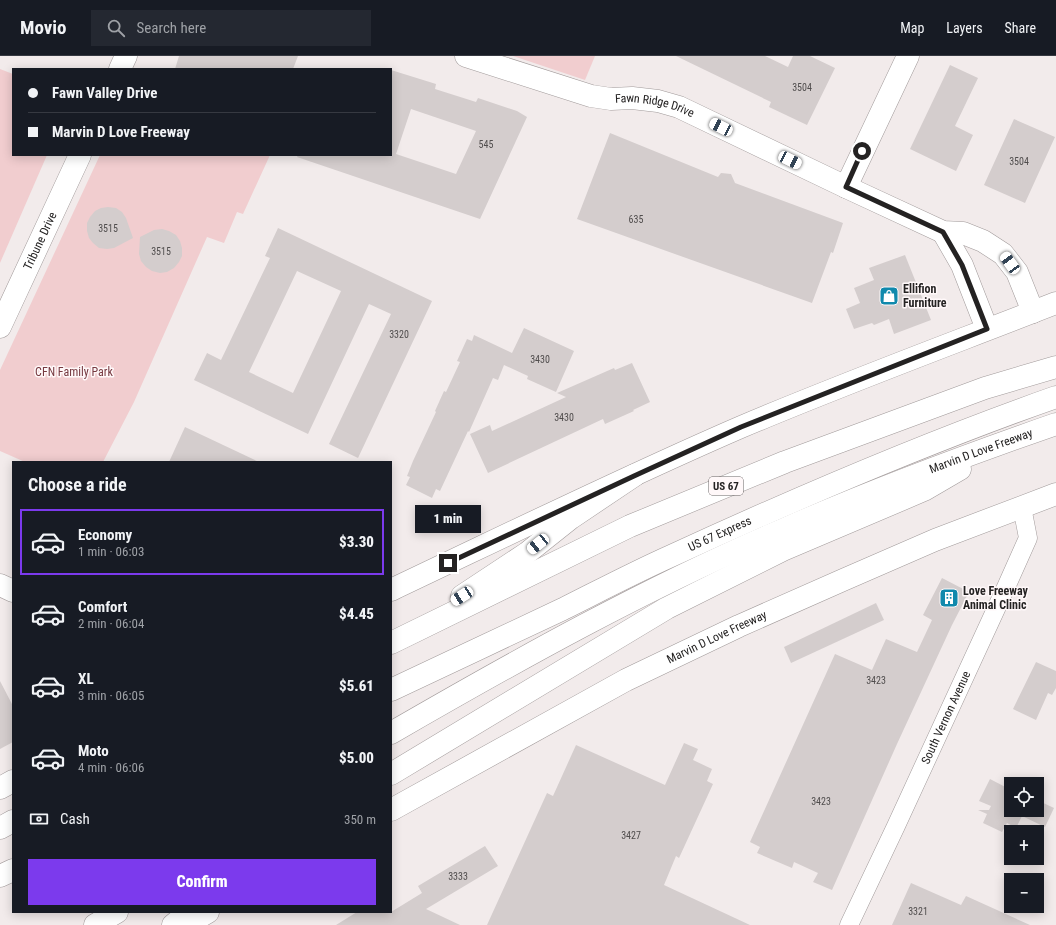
<!DOCTYPE html>
<html lang="en">
<head>
<meta charset="utf-8">
<style>
	:root { --surface:#171b24; --page:#242831; --text:#f1f3f6; --muted:#9ea1a6; --line:#363941; --accent:#7c3aed }
	body { margin:0; font-family:"Roboto Condensed",sans-serif; background:var(--page); color:var(--text); height:100vh; display:flex; flex-direction:column; font-size:15px; white-space:nowrap }
	* { box-sizing:border-box; margin:0 }
	p { font-size:13px; color:var(--muted) }
	.icon { flex:none; width:22px; height:22px; fill:none; stroke:currentColor; stroke-width:2; stroke-linecap:round; stroke-linejoin:round }
	.map { position:relative; flex:1; overflow:hidden }
	.sheet { position:absolute; left:12px; top:405px; width:380px; height:452px; display:flex; flex-direction:column; background:var(--surface); border-radius:0px; box-shadow:0 2px 10px #0003 }
	.sheet>* { flex:none }
	.top-card { position:absolute; left:12px; top:12px; width:380px; height:88px; border-radius:0px; box-shadow:0 2px 10px #0003; display:grid; align-content:center; height:88px; padding:0 16px; background:var(--surface) }
	.fabs { position:absolute; left:1004px; top:721px; display:grid; gap:8px }
	.fabs a { display:grid; place-items:center; width:40px; height:40px; border-radius:0px; background:var(--surface); box-shadow:0 2px 10px #0003; font-size:20px }
	.end { position:absolute; width:18px; height:18px; margin:-9px; border:5px solid #242222; background:#fff; box-shadow:0 0 0 2px #fff }
	.from { border-radius:50% }
	.bubble { position:absolute; height:28px; border-radius:0px; background:var(--surface); box-shadow:0 2px 10px #0003; font-size:13px; font-weight:800; line-height:28px; text-align:center }
	.car { position:absolute; width:12px; height:24px; margin:-12px -6px; border-radius:5px; box-shadow:0 0 3px 1px #0007; background:linear-gradient(#fff 24%,#345 0 40%,#fff 0 76%,#345 0 86%,#fff 0) }
	.top-card b { display:flex; align-items:center; gap:14px; height:38px; font-size:15px }
	.top-card b+b { border-top:1px solid var(--line) }
	.top-card i { width:10px; height:10px; background:var(--text) }
	ul { padding:0; list-style:none }
	li { display:flex; align-items:center; gap:12px; height:66px; margin:0 8px 6px; padding:0 8px; border:2px solid transparent; border-radius:0px }
	li div { flex:1 }
	li b { display:block; font-size:15px }
	li em { font-style:normal; font-weight:800 }
	li.on { border-color:var(--accent) }
	li>.icon { width:36px; height:36px; stroke-width:1.5 }
	h2 { padding:0 16px; font-size:18px; line-height:48px }
	.pay { display:flex; align-items:center; gap:10px; height:44px; padding:0 16px; font-size:15px }
	.pay p { margin-inline-start:auto }
	.action { display:flex; gap:8px; margin-top:auto; padding:8px 16px }
	.action a { flex:1; height:46px; border-radius:0px; background:var(--accent); color:#fff; font-size:16px; font-weight:800; line-height:46px; text-align:center }
	header { display:flex; align-items:center; gap:24px; box-sizing:border-box; height:56px; padding:0 20px; background:var(--surface); border-bottom:1px solid var(--line) }
	header strong { font-size:19px }
	nav { display:flex; gap:22px; margin-inline-start:auto; font-size:14px }
	.search { width:280px; height:36px; background:var(--page); display:flex; align-items:center; gap:10px; box-sizing:border-box; padding:0 14px; border-radius:0px; color:var(--muted); font-size:15px }
	.map>svg:first-child { display:block }
	.green { fill:#f1cdcf }
	.building { fill:#d4cdcd; fill-rule:evenodd }
	.lines { fill:none; stroke-linecap:round; stroke-linejoin:round }
	.street-casing { stroke:#a19a9a; stroke-width:19 }
	.secondary-casing { stroke:#a19a9a; stroke-width:23 }
	.highway-casing { stroke:#a19a9a; stroke-width:23 }
	.street { stroke:#fff; stroke-width:18 }
	.secondary { stroke:#fff; stroke-width:22 }
	.highway { stroke:#fff; stroke-width:22 }
	.route { stroke:#242222; stroke-width:5 }
	.labels { text-anchor:middle; dominant-baseline:central; stroke-width:3; stroke-linejoin:round; paint-order:stroke }
	.number-label { font-size:10px; fill:#504d4d }
	.shield { fill:#fff8f9; stroke:#666262; stroke-width:1 }
	.shield-label { font-size:11px; font-weight:bold; fill:#242222 }
	.street-label { font-size:12px; fill:#242222; stroke:#fff8f9 }
	.poi-label { font-size:12px; font-weight:bold; fill:#242222; stroke:#fff8f9; text-anchor:start }
	.park-label { font-size:12px; fill:#763940; stroke:#fff8f9 }
</style>
</head>
<body>
<header>
<strong>Movio</strong>
<div class="search"><svg class="icon" aria-label="search" viewBox="0 0 24 24"><circle cx="10" cy="10" r="6"/><path d="M15 15l6 6"/></svg>Search here</div>
<nav><a>Map</a><a>Layers</a><a>Share</a></nav>
</header>
<div class="map">
<svg width="1056" height="869" viewBox="0 0 1056 869">
	<rect width="100%" height="100%" fill="#f2ebeb"/>
	<g class="green">
		<path d="M513,0H595L585,24Z"/>
		<path d="M0,13L13,18V99H47L0,207Z"/>
		<path d="M100,99H270L243,158L237,156L224,187L207,181L134,346L103,406H25L0,395V314Z"/>
	</g>
	<g class="building">
		<path d="M179,0H298L293,13H175Z"/>
		<path d="M676,0H765L788,11L793,0H810L835,12L807,69L769,51L771,46Z"/>
		<path d="M950,9L978,22L955,70L973,79L956,115L910,93Z"/>
		<path d="M391,14L436,28L435,33L476,46L478,42L517,55L527,61L480,163L297,101L298,99H391ZM411,53L476,75L456,118L396,98Z"/>
		<path d="M1014,63L1055,81L1025,147L984,129Z"/>
		<path d="M610,77L718,121L721,117L731,118L735,127L843,167L833,197L831,196L812,247L577,163Z"/>
		<path d="M108,151L116,152L122,156L126,162L133,182L114,192L107,193L99,192L93,187L89,182L87,175V167L90,161L95,155L101,152Z"/>
		<path d="M278,172L432,245L358,402L329,388L391,258L369,248L308,378L194,324L207,297L221,304L270,202L265,200ZM297,215L341,235L293,337L249,316Z"/>
		<path d="M162,173L169,175L176,179L180,185L182,192V200L179,206L174,212L167,216L160,217L152,215L146,211L141,205L139,198L140,181L154,174Z"/>
		<path d="M905,199L931,264L894,278L889,263L874,269L872,267L854,273L846,253L860,247L854,232L874,224L869,212Z"/>
		<path d="M524,272L574,295L556,336L527,323L528,320L504,309L498,324L493,322L469,376L468,375L440,435L436,433L432,442L406,429L410,421L407,420L413,405L436,356L435,355L444,335L446,336L460,306L457,305L467,283L472,285L474,279L512,297Z"/>
		<path d="M632,307L650,346L633,354L634,355L605,368L603,363L488,417L470,378L490,369L492,375L566,341L557,337L614,312L615,314Z"/>
		<path d="M185,371L259,406H169Z"/>
		<path d="M942,522L969,536L952,569L897,688L832,834L813,826L818,817L794,806L792,812L757,797L760,791L750,786L835,598L872,614L886,583L917,596L932,564L923,559Z"/>
		<path d="M876,547L884,564L791,607L784,591Z"/>
		<path d="M1036,606L1056,615V632L1052,639L1048,637L1036,664L1013,653Z"/>
		<path d="M0,625L13,650V686L0,693Z"/>
		<path d="M684,687L698,693L693,704L712,713L707,725L713,728L679,802L676,800L664,829L750,869H487L547,737L553,740L576,689L665,729Z"/>
		<path d="M990,723L1011,734V754H1037V744L1054,752L1045,771L1022,760L1016,772L1007,767L1002,776L983,767L987,758L978,754H989L991,750L979,745Z"/>
		<path d="M485,790L498,810L426,853L460,869H336L357,856H391L422,837L418,830Z"/>
		<path d="M911,827L961,849L966,840L1030,869H892Z"/>
	</g>
	<g class="lines">
		<defs>
			<g id="street">
				<path id="s1" d="M849,869L896,770L1007,529L1028,482L1022,451"/>
			</g>
			<g id="secondary">
				<path id="s2" d="M466,0L591,40L611,43L632,42L658,45L679,51L846,131L943,176L963,177L983,185L1003,198L1017,216L1033,256"/>
				<path d="M120,13L126,0"/>
				<path d="M846,131L908,0"/>
				<path d="M943,176L962,209L987,273"/>
				<path id="s3" d="M0,271L80,99"/>
				<path d="M0,529L13,535"/>
				<path d="M391,534C507,479 623,422 741,371C845,327 951,288 1056,247"/>
				<path d="M0,732L13,725"/>
				<path id="s4" d="M391,754L626,624L739,570L843,524L935,484L1056,438"/>
				<path d="M186,869L208,856"/>
			</g>
			<g id="highway">
				<path d="M462,540L527,497L571,462L635,419"/>
				<path d="M391,587L630,470L785,406L985,332L1056,311"/>
				<path id="s5" d="M391,634C448,607 506,580 563,553C599,535 635,516 671,500C797,442 925,387 1056,341"/>
				<path id="s6" d="M391,677C519,603 648,531 784,473C873,434 964,400 1056,368"/>
				<path d="M391,718L667,552L783,494L924,434L960,413"/>
				<path d="M0,772L13,765"/>
				<path d="M0,820L13,814"/>
				<path d="M95,869L117,856"/>
				<path d="M173,869L189,856"/>
			</g>
		</defs>
		<use href="#street" class="street-casing"/>
		<use href="#secondary" class="secondary-casing"/>
		<use href="#highway" class="highway-casing"/>
		<use href="#street" class="street"/>
		<use href="#secondary" class="secondary"/>
		<use href="#highway" class="highway"/>
	</g>
	<g class="lines">
		<path class="route" d="M448,507L634,420L741,371L987,273L962,209L943,176L846,131L862,95"/>
	</g>
	<defs>
		<symbol id="shop-square" viewBox="-11 -11 22 22"><rect x="-9" y="-9" width="18" height="18" rx="4" fill="#1089ac" stroke="#fff8f9"/><path d="M-5-2.5h2.3a2.7 3.5 0 0 1 5.4 0H5L5.5 6h-11ZM-1.5-2.5h3a1.5 2.3 0 0 0-3 0Z" fill="#fff"/></symbol>
		<symbol id="building-square" viewBox="-11 -11 22 22"><rect x="-9" y="-9" width="18" height="18" rx="4" fill="#1089ac" stroke="#fff8f9"/><path d="M-4-6H4V6H1V3H-1V6H-4ZM-2.5-4.3h1.7v1.8h-1.7ZM.8-4.3h1.7v1.8H.8ZM-2.5-1h1.7V.8h-1.7ZM.8-1h1.7V.8H.8Z" fill="#fff"/></symbol>
	</defs>
	<g fill-rule="evenodd">
		<use href="#shop-square" x="878" y="229" width="22" height="22"/>
		<use href="#building-square" x="938" y="531" width="22" height="22"/>
	</g>
	<g class="labels">
		<g class="number-label">
			<text x="802" y="31">3504</text>
			<text x="486" y="88">545</text>
			<text x="1019" y="105">3504</text>
			<text x="636" y="163">635</text>
			<text x="108" y="172">3515</text>
			<text x="161" y="195">3515</text>
			<text x="399" y="278">3320</text>
			<text x="540" y="303">3430</text>
			<text x="564" y="361">3430</text>
			<text x="876" y="624">3423</text>
			<text x="821" y="745">3423</text>
			<text x="631" y="779">3427</text>
			<text x="458" y="820">3333</text>
			<text x="918" y="855">3321</text>
		</g>
		<rect class="shield" x="709" y="421" width="34" height="18" rx="3"/>
		<g class="shield-label">
			<text x="726" y="430">US 67</text>
		</g>
		<g class="street-label">
			<text stroke="none"><textPath href="#s2" startOffset="196">Fawn Ridge Drive</textPath></text>
			<text stroke="none"><textPath href="#s3" startOffset="95">Tribune Drive</textPath></text>
			<text stroke="none"><textPath href="#s6" startOffset="655">Marvin D Love Freeway</textPath></text>
			<text stroke="none"><textPath href="#s5" startOffset="364">US 67 Express</textPath></text>
			<text stroke="none"><textPath href="#s4" startOffset="369">Marvin D Love Freeway</textPath></text>
			<text stroke="none"><textPath href="#s1" startOffset="229">South Vernon Avenue</textPath></text>
		</g>
		<g class="poi-label">
			<text x="903" y="233">Ellifion<tspan x="903" dy="14">Furniture</tspan></text>
			<text x="963" y="535">Love Freeway<tspan x="963" dy="14">Animal Clinic</tspan></text>
		</g>
		<g class="park-label">
			<text x="74" y="316">CFN Family Park</text>
		</g>
	</g>
</svg>
<div class="fabs">
<a><svg class="icon" aria-label="locate" viewBox="0 0 24 24"><circle cx="12" cy="12" r="6"/><path d="M12 2v4M12 18v4M2 12h4M18 12h4"/></svg></a>
<a>+</a>
<a>−</a>
</div>
<i class="end from" style="left:862px;top:95px"></i>
<i class="end" style="left:448px;top:507px"></i>
<div class="bubble" style="left:415px;top:449px;width:66px">1 min</div>
<i class="car" style="left:721px;top:71px;rotate:296deg"></i>
<i class="car" style="left:790px;top:104px;rotate:116deg"></i>
<i class="car" style="left:1010px;top:207px;rotate:324deg"></i>
<i class="car" style="left:538px;top:488px;rotate:231deg"></i>
<i class="car" style="left:462px;top:540px;rotate:237deg"></i>
<div class="top-card">
<b><i class="from"></i>Fawn Valley Drive</b>
<b><i></i>Marvin D Love Freeway</b>
</div>
<section class="sheet">
<h2>Choose a ride</h2>
<ul>
<li class="on"><svg class="icon" aria-label="car" viewBox="0 0 24 24"><path d="M5 17H2v-5l4-1 3-4h7l3 4 3 1v5h-3M9 17h6M6 11h13"/><circle cx="7" cy="17" r="2"/><circle cx="17" cy="17" r="2"/></svg><div><b>Economy</b><p>1 min · 06:03</p></div><em>$3.30</em></li>
<li><svg class="icon" aria-label="car" viewBox="0 0 24 24"><path d="M5 17H2v-5l4-1 3-4h7l3 4 3 1v5h-3M9 17h6M6 11h13"/><circle cx="7" cy="17" r="2"/><circle cx="17" cy="17" r="2"/></svg><div><b>Comfort</b><p>2 min · 06:04</p></div><em>$4.45</em></li>
<li><svg class="icon" aria-label="car" viewBox="0 0 24 24"><path d="M5 17H2v-5l4-1 3-4h7l3 4 3 1v5h-3M9 17h6M6 11h13"/><circle cx="7" cy="17" r="2"/><circle cx="17" cy="17" r="2"/></svg><div><b>XL</b><p>3 min · 06:05</p></div><em>$5.61</em></li>
<li><svg class="icon" aria-label="car" viewBox="0 0 24 24"><path d="M5 17H2v-5l4-1 3-4h7l3 4 3 1v5h-3M9 17h6M6 11h13"/><circle cx="7" cy="17" r="2"/><circle cx="17" cy="17" r="2"/></svg><div><b>Moto</b><p>4 min · 06:06</p></div><em>$5.00</em></li>
</ul>
<div class="pay"><svg class="icon" aria-label="cash" viewBox="0 0 24 24"><path d="M3 7h18v10H3z"/><circle cx="12" cy="12" r="2"/></svg>Cash<p>350 m</p></div>
<div class="action"><a>Confirm</a></div>
</section>
</div>
</body>
</html>
